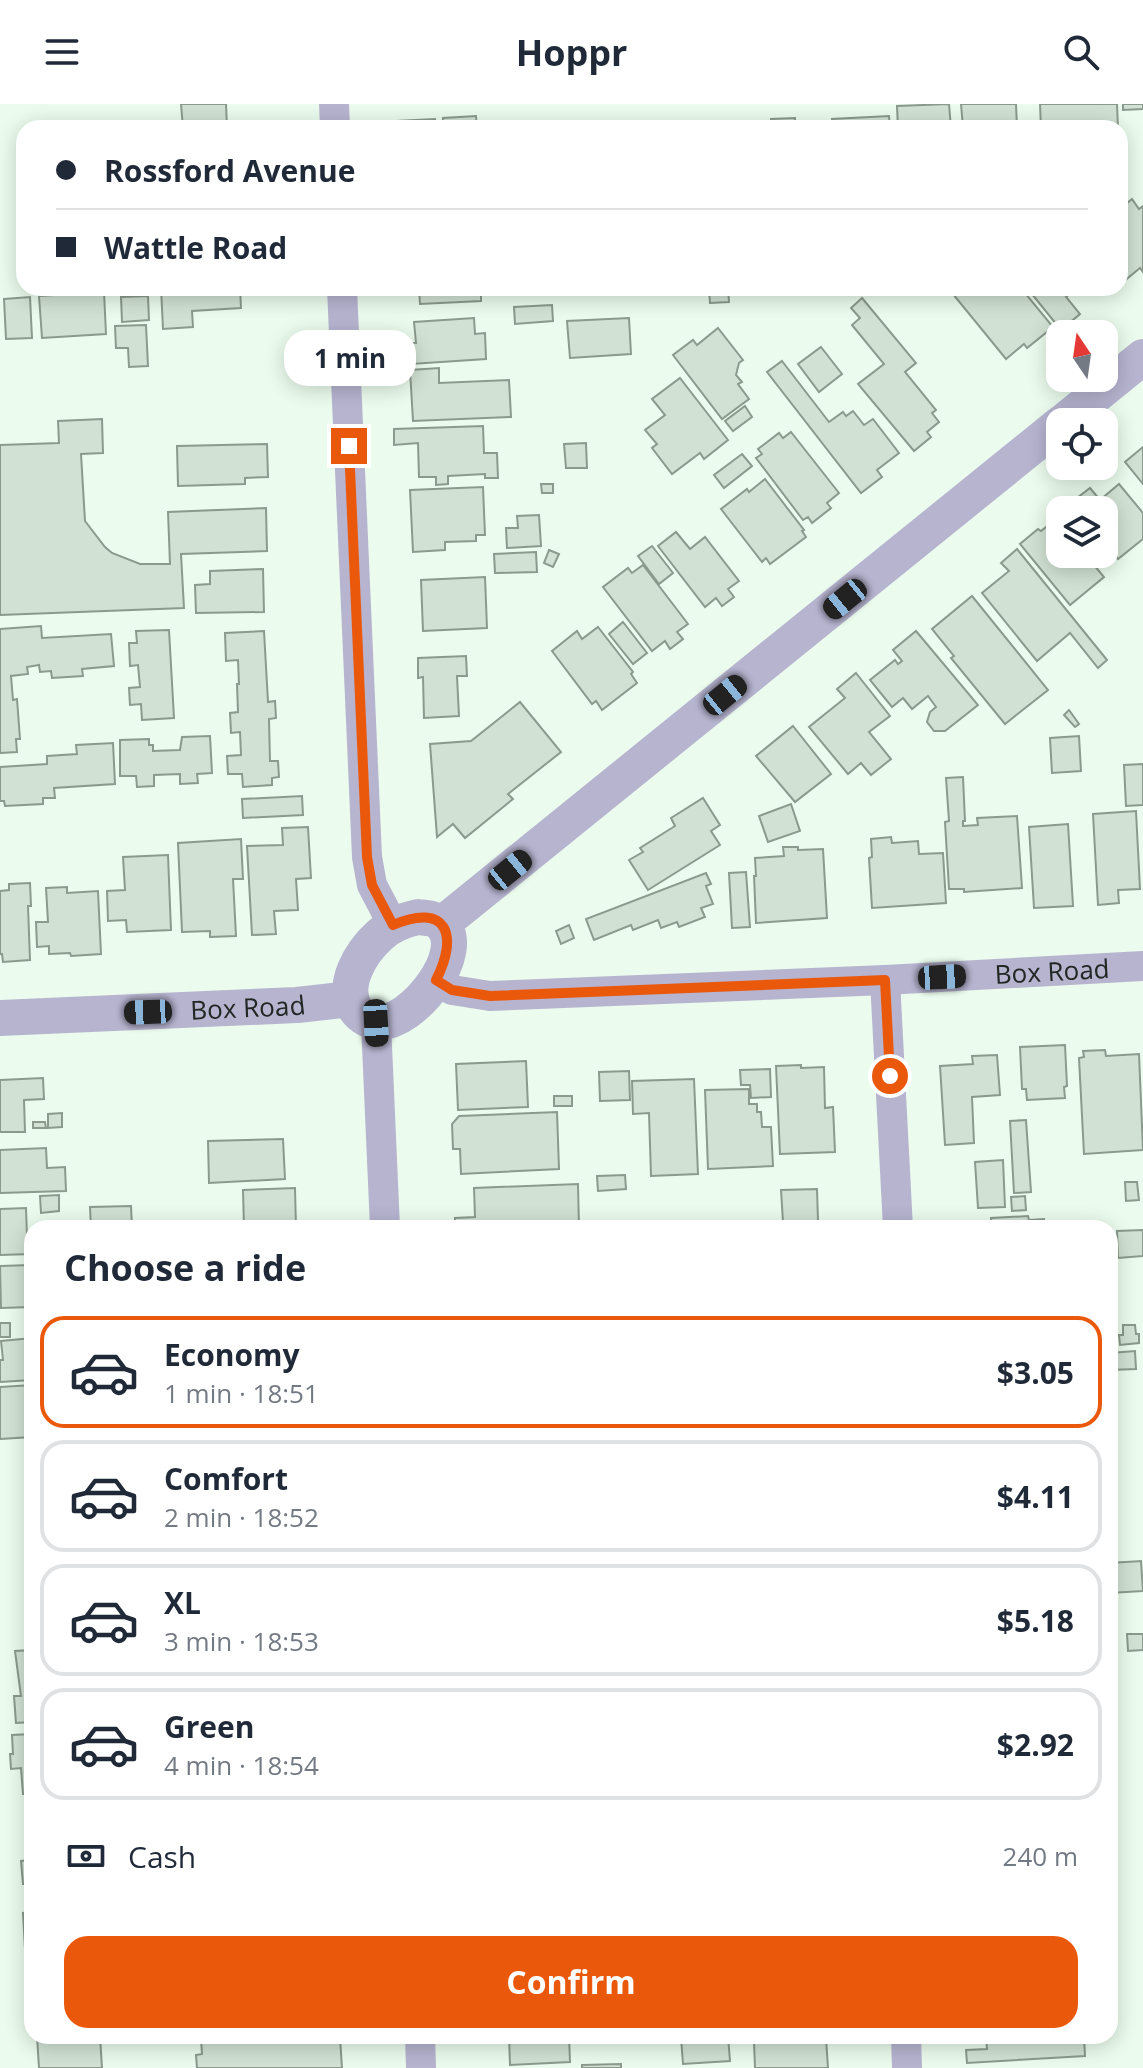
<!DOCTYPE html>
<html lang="en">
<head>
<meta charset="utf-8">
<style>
	:root { --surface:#fff; --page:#f6f6f7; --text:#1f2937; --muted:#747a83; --line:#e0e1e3; --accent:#ea580c }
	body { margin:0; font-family:"Open Sans",sans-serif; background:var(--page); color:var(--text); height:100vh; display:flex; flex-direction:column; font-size:30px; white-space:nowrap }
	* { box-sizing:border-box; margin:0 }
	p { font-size:26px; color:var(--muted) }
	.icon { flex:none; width:44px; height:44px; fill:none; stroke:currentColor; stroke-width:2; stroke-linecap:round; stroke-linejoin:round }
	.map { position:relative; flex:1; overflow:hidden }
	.side { position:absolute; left:24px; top:1116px; width:1094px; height:824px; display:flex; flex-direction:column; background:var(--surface); border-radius:24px; box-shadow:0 4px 20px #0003 }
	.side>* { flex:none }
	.top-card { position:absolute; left:16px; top:16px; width:1112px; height:176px; border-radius:24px; box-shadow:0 4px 20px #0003; display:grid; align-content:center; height:176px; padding:0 40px; background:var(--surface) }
	.needle { width:52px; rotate:347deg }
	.controls { position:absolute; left:1046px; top:216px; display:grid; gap:16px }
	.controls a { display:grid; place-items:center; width:72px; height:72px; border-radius:16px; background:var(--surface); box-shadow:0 4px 20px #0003; font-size:40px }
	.end { position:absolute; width:36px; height:36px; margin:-18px; border:10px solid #ea580c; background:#fff; box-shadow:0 0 0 4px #fff }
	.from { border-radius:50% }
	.bubble { position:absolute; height:56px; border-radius:24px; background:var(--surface); box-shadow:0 4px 20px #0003; font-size:26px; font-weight:700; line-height:56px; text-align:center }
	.car { position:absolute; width:24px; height:48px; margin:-24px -12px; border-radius:10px; box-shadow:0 0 6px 2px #0007; background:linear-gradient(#222 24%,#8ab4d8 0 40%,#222 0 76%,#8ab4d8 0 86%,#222 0) }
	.top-card b { display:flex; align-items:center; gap:28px; height:76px; font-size:30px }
	.top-card b+b { border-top:2px solid var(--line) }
	.top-card i { width:20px; height:20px; background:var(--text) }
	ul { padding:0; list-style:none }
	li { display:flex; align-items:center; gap:24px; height:112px; margin:0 16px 12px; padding:0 24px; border:4px solid var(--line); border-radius:24px }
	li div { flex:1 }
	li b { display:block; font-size:30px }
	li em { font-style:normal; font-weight:700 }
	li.current { border-color:var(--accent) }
	li>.icon { width:72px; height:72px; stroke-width:1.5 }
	h2 { padding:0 40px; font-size:36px; line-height:96px }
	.pay { display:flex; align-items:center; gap:20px; height:88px; padding:0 40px; font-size:30px }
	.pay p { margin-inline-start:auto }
	.button { display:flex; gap:16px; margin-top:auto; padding:16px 40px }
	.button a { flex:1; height:92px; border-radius:24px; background:var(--accent); color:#fff; font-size:32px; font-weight:700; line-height:92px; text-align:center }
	header { display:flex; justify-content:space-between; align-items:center; height:104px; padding:0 40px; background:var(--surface); font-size:36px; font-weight:700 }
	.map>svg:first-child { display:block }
	.building { fill:#d1e2d4; stroke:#8b9a8d; stroke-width:2 }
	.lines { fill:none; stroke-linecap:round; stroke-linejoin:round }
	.minor { stroke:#b7b4d0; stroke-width:30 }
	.tertiary { stroke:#b7b4d0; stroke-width:36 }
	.route { stroke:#ea580c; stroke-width:10 }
	.labels { text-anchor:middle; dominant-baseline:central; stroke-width:6; stroke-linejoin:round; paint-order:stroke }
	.street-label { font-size:26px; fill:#212722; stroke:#fff }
</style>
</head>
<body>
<header><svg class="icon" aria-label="menu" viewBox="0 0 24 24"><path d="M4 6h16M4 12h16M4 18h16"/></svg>Hoppr<svg class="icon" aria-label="search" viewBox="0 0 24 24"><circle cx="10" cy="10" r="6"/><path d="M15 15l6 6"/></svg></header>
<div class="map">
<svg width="1143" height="1964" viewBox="0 0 1143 1964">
	<rect width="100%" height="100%" fill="#ebfcee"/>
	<g class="building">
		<path d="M181,0H226L227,24H183Z"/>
		<path d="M949,0L951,24H898L897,2Z"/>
		<path d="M961,0H1016L1017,24H963Z"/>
		<path d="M1040,0H1117L1118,24H1041Z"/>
		<path d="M1123,0H1143V5L1123,6Z"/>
		<path d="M476,12L477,24H443V14Z"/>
		<path d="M889,12L890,24H833L832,15Z"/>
		<path d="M795,14V24H771V15Z"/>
		<path d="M435,15V24H376V18Z"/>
		<path d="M1132,95L1139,105L1143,102V168L1140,164L1123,178L1120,174V105Z"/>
		<path d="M161,184H240L241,204L192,207L193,223L163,225Z"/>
		<path d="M419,184H481V197L420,200Z"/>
		<path d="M709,184H728L729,198L710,199Z"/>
		<path d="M948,184H1021L1053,223L1027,244L1024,240L1006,255Z"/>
		<path d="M1027,184H1077L1066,193L1080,210L1061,226Z"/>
		<path d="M104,188L106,230L42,234L39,192Z"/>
		<path d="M148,192L149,216L122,218L121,193Z"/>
		<path d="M30,193L32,234L6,235L4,195Z"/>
		<path d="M862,194L916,259L905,268L936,306L932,309L939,318L927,328L931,333L914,347L858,280L884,260L852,221L860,214L851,204Z"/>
		<path d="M552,201L553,217L515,220L514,203Z"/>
		<path d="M474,214L475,230L485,229L486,255L411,260L410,239H416L414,218Z"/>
		<path d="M629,214L631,250L570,254L567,217Z"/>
		<path d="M146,221L148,262L129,263L128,244H116L115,222Z"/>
		<path d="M718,224L743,256L739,259L736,271L742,278L738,280L749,295L722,315L673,251L693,236L697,241Z"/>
		<path d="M821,243L842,270L819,288L798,260Z"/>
		<path d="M782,257L829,318L843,308L846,312L853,307L864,321L873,315L899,349L877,366L882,373L861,389L767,268Z"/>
		<path d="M439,264V279L509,276L511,313L413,317L410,266Z"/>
		<path d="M680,274L728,336L704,355L700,349L672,370L652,344L657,340L645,326L665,311L652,295Z"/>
		<path d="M745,302L752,313L733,327L725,317Z"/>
		<path d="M102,315L103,349L81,350L85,417L105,443L112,449L140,460H170L168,408L266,404L267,447L181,450L184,504L0,511V341L59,339L58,317Z"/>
		<path d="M483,322L484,349H497L498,374H485V370L448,372V380L436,381V373H419L418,339L394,341V325Z"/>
		<path d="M791,328L839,389L827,399L831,404L812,419L808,413L803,416L756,354L762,350L758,345L779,329L783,334Z"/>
		<path d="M586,339L587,364H566L564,340Z"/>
		<path d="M267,340L268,373L245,374V380L178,382L177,342Z"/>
		<path d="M1143,343V380L1125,358Z"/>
		<path d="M742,350L752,362L724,384L714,371Z"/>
		<path d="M765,375L804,426L802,427L806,433L770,460L766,454L762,458L721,405L747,385L749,388Z"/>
		<path d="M541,380H553V389H542Z"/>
		<path d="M1119,380L1143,409V435L1118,455L1104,438V406H1078L1072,398L1090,384L1100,396Z"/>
		<path d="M483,383L485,431H476V437L445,438V446L413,448L410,386Z"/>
		<path d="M539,411L541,442L507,444L506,424H518L517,412Z"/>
		<path d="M1056,415L1060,419V450H1085L1104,473L1070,501L1020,440L1038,425L1041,427Z"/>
		<path d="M676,428L690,445L705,433L739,477L728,485L734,493L722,502L716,494L705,503L658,442Z"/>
		<path d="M652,442L673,469L659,480L638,452Z"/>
		<path d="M1017,445L1107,556L1098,564L1070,529L1037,557L982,489L1009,467L1001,459Z"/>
		<path d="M549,446L559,450L553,463L544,459Z"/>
		<path d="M536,448L537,468L495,469L494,450Z"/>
		<path d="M643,461L688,520L677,528L683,535L670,545L665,537L652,547L603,483L628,464L632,469Z"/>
		<path d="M263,465L264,508L196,509L195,481L210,480V467Z"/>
		<path d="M485,473L487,524L423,527L421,476Z"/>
		<path d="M972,492L1048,586L1005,620L951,554L954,552L932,525Z"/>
		<path d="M623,518L647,549L633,560L609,530Z"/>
		<path d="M41,522L42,534L111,530L114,562L82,565L83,572L52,574L51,567L40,568L39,561L27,563L28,570L11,572L13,596L17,595L20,635H16L17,648L0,649V525Z"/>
		<path d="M598,523L633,568L631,570L637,579L602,606L596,597L592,600L552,547L577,527L582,535Z"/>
		<path d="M169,526L174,614L142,616L141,600L130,601L129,584L140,583L138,561L130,562L129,539H137L136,527Z"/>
		<path d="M264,527L268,598L275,597L276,614L269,615L270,657H278L279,673L272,674V681L243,683L242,670H228L227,652L241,651L240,628L231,629L230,609L238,608L237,580H239L238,556L226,557L225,529Z"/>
		<path d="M916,527L978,601L945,627H934L927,618L930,608L936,603L928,592L912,605L903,594L892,603L870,576L895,556L898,560L902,557L893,546Z"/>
		<path d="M466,552L467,572H457L459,612L424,614L423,573L418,574V554Z"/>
		<path d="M856,569L890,612L869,628L891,655L871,671L861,659L848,670L809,623L845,594L837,585Z"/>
		<path d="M520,598L561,648L508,690L513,695L465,734L453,720L437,733L430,640L471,637Z"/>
		<path d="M1069,606L1079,620L1075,623L1064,611Z"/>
		<path d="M793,622L831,670L795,698L756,652Z"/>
		<path d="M210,632L212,669L197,670L198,679L180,680V670L154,671V682L137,683L136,672H120V636L149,635V641H153V647L180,646L182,633Z"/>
		<path d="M1079,632L1081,667L1052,669L1050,634Z"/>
		<path d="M113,639L115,680L54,684L55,694H43V700L5,702L4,697H0V663L47,660V652L77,650L76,641Z"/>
		<path d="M1143,660V701L1126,702L1124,661Z"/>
		<path d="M963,673L965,717H963V722L978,721L977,714L1017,712L1022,784L964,788V785H949L945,718L949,717L946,674Z"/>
		<path d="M302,692L303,711L243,714L242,695Z"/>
		<path d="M703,694L720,721L711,727L720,741L648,786L629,756L643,748L640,744L675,722L671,714Z"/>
		<path d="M791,700L800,727L768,738L759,712Z"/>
		<path d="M1136,707L1140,785L1118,786L1119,799L1098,801L1093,710Z"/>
		<path d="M1068,720L1073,802L1034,804L1029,723Z"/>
		<path d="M308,723L311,774L296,775L298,806L274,807L276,830L252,831L247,742L283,741L282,724Z"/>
		<path d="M891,733L892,739L918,737L919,750L943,749L946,799L872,804L869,754L872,753L871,735Z"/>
		<path d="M241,735L243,775H233L236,832L210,833V827L182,828L178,739Z"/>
		<path d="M783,743H798V746L823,745L827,814L756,819L754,772H756L755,754L784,752Z"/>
		<path d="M168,751L171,826L127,828L126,816L108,817L107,787L125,786L123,753Z"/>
		<path d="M746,768L750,823L732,824L729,769Z"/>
		<path d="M706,769L711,780L706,782L713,800L701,804L705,813L679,823L677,818L661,824L658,816L633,826L631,821L594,836L586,815Z"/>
		<path d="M30,779L31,802H28L30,856L3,858L2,850H0V787L9,786V780Z"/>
		<path d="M67,783V789L98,787L101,850L71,852L70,849L49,850V842L37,843L36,818H48L46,784Z"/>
		<path d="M569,821L574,834L561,840L556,827Z"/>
		<path d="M1065,941L1067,982L1064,983L1065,994L1027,996L1026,985H1022L1020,943Z"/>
		<path d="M1105,946L1106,952L1139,950L1143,1046L1084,1050L1079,954L1084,953L1083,947Z"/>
		<path d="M997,951L1000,991L972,993L974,1039L945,1041L940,962L973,960L972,952Z"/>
		<path d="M526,957L528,1003L458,1006L456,960Z"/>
		<path d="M801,961V964L824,963L825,1004L833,1003L835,1048L780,1050L776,962Z"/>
		<path d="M770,965L771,993L751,994L750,981H741L740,966Z"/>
		<path d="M629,967L630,996L600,997L599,968Z"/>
		<path d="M43,974L44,995L24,996L25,1028H0V976Z"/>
		<path d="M694,975L698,1070L651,1072L649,1009L633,1010L632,977Z"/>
		<path d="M749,985V1000H757V1008H761L762,1023H771L773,1062L708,1065L705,986Z"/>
		<rect x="554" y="992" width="18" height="10"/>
		<path d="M557,1008L559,1065L461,1070L460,1045H453L452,1020L459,1012Z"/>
		<path d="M62,1009V1023L48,1024V1010Z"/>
		<path d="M1026,1016L1031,1088L1014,1089L1010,1017Z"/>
		<path d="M33,1018H45L46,1024H33Z"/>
		<path d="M283,1035L285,1075L209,1079L208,1037Z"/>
		<path d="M46,1044L47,1064L65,1063L66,1087L0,1089V1046Z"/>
		<path d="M1003,1056L1005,1103L978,1104L975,1058Z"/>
		<path d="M625,1071L626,1085L598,1087L597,1072Z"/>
		<path d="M1125,1078H1137L1139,1096L1126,1097Z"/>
		<path d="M578,1080L579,1124H455V1114L475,1113L474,1084Z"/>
		<path d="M295,1084L296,1124H244L243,1086Z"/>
		<path d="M817,1085L818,1117L783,1118L781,1086Z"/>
		<path d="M59,1091V1107L41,1109L40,1092Z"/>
		<path d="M1025,1092L1026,1106L1012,1107L1011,1093Z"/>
		<path d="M131,1102L132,1124H91L90,1103Z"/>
		<path d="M26,1104L27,1132H32V1150L0,1151V1105Z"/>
		<path d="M1028,1112L1029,1116L1044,1115L1045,1124H992L991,1114Z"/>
		<path d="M1143,1126V1152L1118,1154L1117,1127Z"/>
		<path d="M31,1161L32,1203L1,1204L0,1162Z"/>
		<rect x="0" y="1219" width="10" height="14"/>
		<path d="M1123,1221H1135L1136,1230H1139V1239L1120,1241L1119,1231H1123Z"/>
		<path d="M32,1234V1276L0,1278V1256H3L1,1237Z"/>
		<path d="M1135,1247L1136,1265L1110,1266V1249Z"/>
		<path d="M32,1281V1333L0,1335V1283Z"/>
		<path d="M26,1364H32V1423H26L25,1400H28Z"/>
		<path d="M1141,1457L1143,1487L1110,1489V1459Z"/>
		<path d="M32,1468V1522H31L27,1469Z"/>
		<path d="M1127,1530H1143V1546L1128,1547Z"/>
		<path d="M30,1531H32V1618L16,1619L14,1592H21L15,1547L32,1546Z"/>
		<path d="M32,1630V1690H23L21,1664L11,1665L10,1650H13L12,1631Z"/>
		<path d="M32,1729V1789L31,1780H23L21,1757L30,1756L28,1730Z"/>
		<path d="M32,1808V1844L25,1845L23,1809Z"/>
		<path d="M29,1864H32V1894H31Z"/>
		<path d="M37,1932H100L102,1964H39Z"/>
		<path d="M220,1932H328V1934H340L342,1964H197L196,1951L202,1950L201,1935L221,1934Z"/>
		<path d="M509,1932H569L570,1958L510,1961Z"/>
		<path d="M728,1932L730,1957L683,1960L681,1934Z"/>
		<path d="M986,1932H1084L1085,1952L967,1959L966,1946L987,1945Z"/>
		<path d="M826,1934L828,1964H755L754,1938Z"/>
		<path d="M621,1960V1964H582V1961Z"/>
	</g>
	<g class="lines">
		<g class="minor">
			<path d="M334,0L335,24"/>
			<path d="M342,184L367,753L372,781L393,821"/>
			<path id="s1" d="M436,876L452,886L490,892L885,876L1143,862"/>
			<path d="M885,876L898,1124"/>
			<path d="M376,919L385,1124"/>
			<path d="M420,1932L421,1964"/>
			<path d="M906,1932L907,1964"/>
		</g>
		<g class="tertiary">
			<path d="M1063,318L1143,253"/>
			<path d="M418,813C426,814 435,814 441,820C470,846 413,921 378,918C370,918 362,913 357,907C339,883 361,848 380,831C391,821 404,816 418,813Z"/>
			<path d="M442,820L1060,320"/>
			<path id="s2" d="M0,914L297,901L351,895"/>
		</g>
	</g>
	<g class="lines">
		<path class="route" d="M349,342L367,753L372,781L393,821C447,798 459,831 436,876L452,886L490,892L885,876L890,972"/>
	</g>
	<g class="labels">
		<g class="street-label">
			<text stroke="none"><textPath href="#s1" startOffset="620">Box Road</textPath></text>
			<text stroke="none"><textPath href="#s2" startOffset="248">Box Road</textPath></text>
		</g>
	</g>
</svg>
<div class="controls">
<a><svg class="needle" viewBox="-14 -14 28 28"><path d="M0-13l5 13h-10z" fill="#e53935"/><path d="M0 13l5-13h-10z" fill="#747a83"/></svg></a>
<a><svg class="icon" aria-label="locate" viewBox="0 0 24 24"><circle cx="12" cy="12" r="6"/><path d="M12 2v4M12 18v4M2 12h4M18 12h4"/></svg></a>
<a><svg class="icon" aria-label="layers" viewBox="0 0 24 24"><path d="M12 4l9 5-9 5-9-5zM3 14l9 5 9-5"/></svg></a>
</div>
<i class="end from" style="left:890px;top:972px"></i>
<i class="end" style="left:349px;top:342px"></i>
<div class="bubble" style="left:284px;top:226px;width:132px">1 min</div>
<i class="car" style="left:845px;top:495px;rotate:231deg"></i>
<i class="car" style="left:725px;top:591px;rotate:51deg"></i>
<i class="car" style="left:510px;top:766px;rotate:51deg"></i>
<i class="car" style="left:942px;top:873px;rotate:87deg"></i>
<i class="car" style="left:148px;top:908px;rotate:268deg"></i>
<i class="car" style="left:376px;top:919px;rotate:177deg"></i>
<div class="top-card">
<b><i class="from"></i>Rossford Avenue</b>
<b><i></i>Wattle Road</b>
</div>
<section class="side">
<h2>Choose a ride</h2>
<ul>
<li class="current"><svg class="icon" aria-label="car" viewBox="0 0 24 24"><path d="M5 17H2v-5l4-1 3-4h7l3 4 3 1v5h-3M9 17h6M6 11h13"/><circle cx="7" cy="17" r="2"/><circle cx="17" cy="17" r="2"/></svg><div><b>Economy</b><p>1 min · 18:51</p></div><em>$3.05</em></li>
<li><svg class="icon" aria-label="car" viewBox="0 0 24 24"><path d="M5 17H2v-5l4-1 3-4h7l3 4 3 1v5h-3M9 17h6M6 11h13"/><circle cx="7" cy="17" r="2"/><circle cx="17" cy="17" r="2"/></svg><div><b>Comfort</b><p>2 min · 18:52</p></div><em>$4.11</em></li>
<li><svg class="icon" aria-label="car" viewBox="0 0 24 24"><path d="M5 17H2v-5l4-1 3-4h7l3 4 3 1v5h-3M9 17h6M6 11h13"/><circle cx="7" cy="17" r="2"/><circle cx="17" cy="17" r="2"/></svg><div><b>XL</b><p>3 min · 18:53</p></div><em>$5.18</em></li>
<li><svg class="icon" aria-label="car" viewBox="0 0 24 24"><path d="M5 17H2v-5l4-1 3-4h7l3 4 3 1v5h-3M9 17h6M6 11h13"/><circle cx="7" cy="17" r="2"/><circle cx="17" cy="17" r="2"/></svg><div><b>Green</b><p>4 min · 18:54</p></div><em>$2.92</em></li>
</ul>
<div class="pay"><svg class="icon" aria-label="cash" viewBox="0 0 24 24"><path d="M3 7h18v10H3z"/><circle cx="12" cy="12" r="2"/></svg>Cash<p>240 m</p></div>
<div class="button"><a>Confirm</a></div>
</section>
</div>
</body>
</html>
